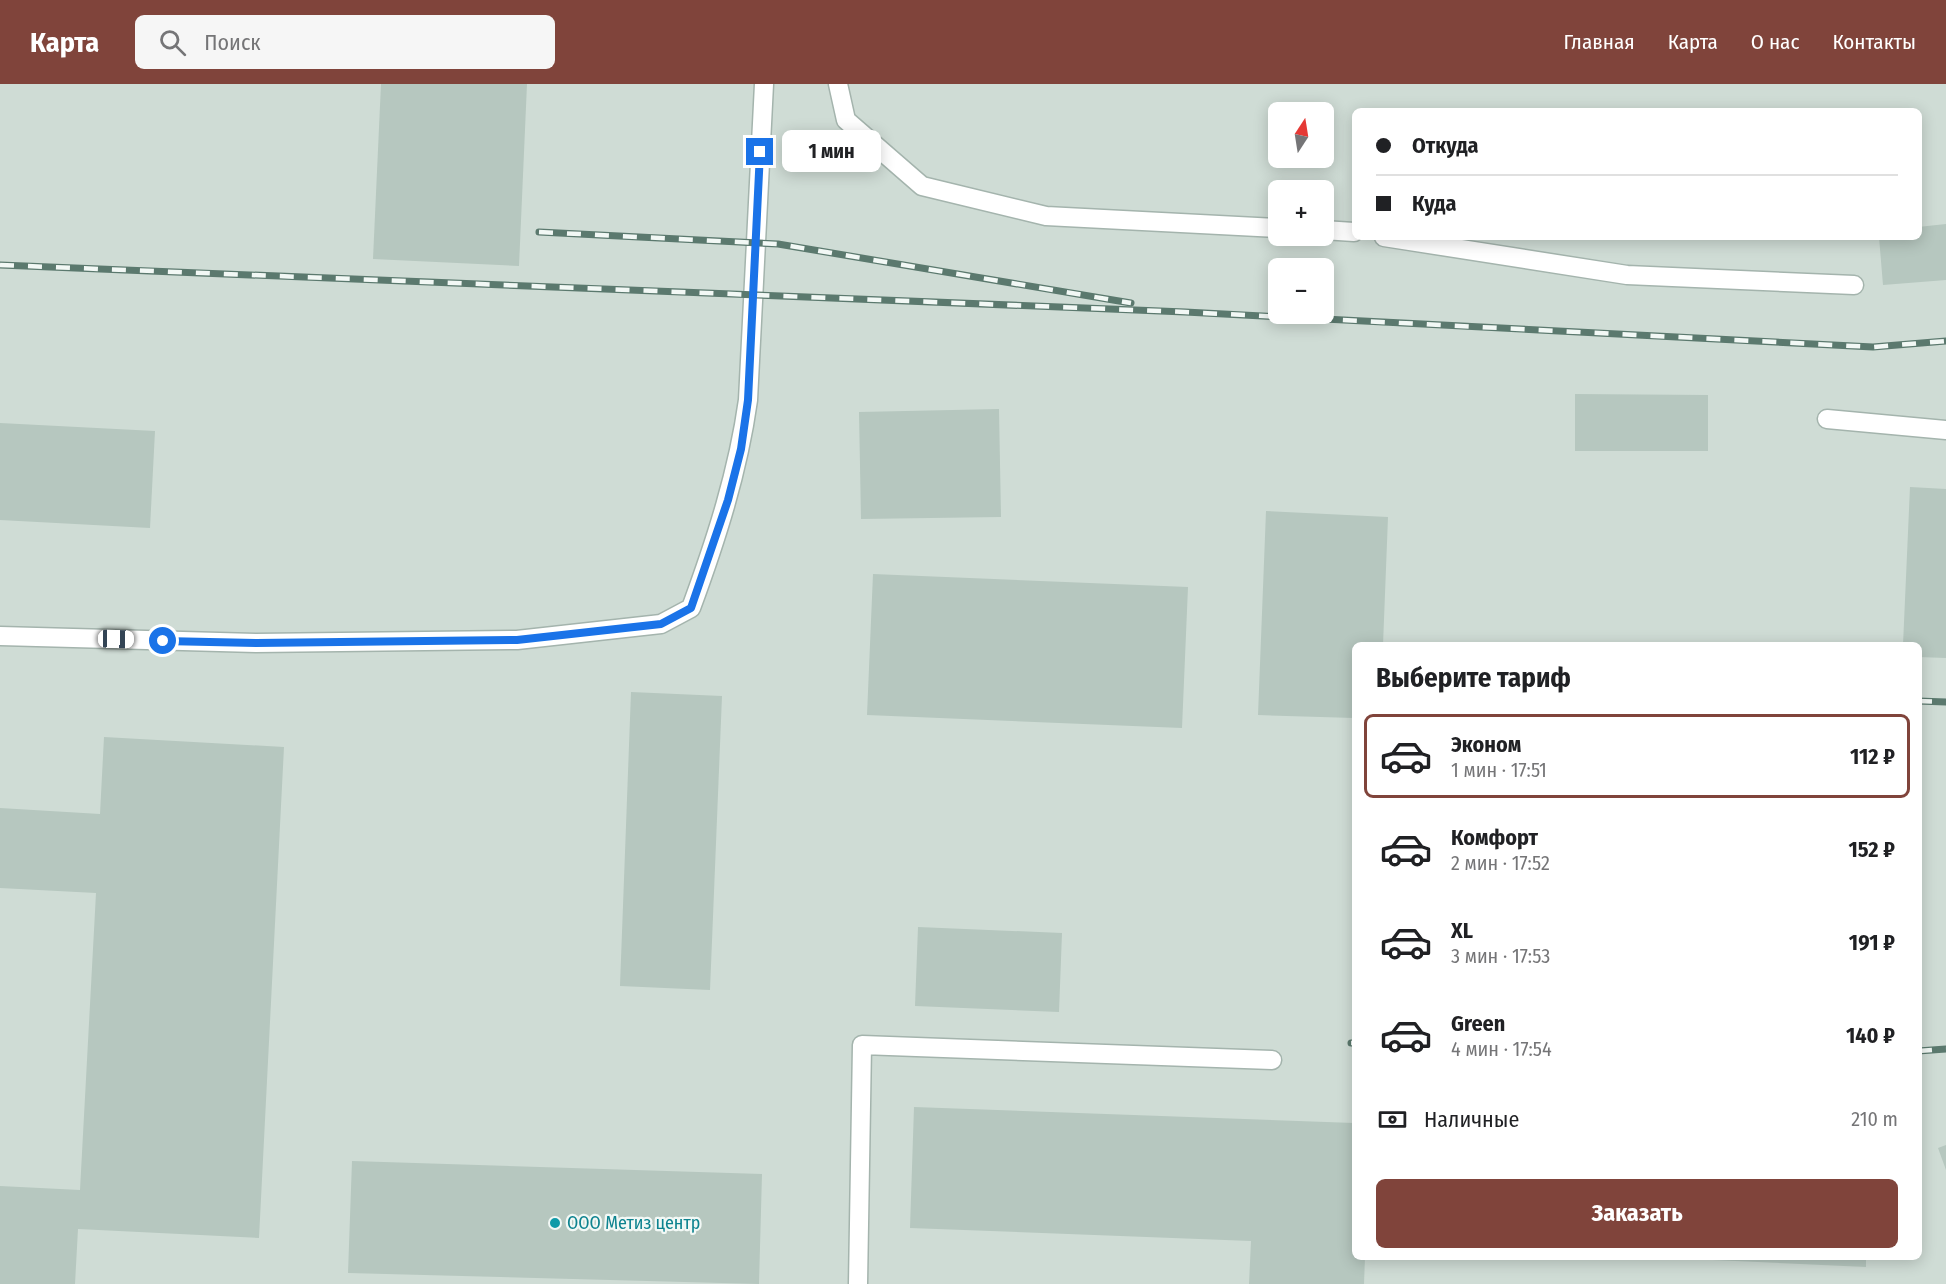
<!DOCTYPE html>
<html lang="ru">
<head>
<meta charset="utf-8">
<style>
	:root { --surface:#fff; --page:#f6f6f6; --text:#202124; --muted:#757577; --line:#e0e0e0; --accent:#80443b }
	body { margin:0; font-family:"Fira Sans Condensed",sans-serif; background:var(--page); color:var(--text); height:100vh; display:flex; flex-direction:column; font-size:22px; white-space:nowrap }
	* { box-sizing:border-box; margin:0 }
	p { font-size:20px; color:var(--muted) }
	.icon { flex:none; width:33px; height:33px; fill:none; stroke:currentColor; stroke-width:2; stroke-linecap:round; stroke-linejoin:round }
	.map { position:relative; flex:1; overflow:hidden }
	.details { position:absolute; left:1352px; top:558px; width:570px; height:618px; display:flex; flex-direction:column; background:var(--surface); border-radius:9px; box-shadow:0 3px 15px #0003 }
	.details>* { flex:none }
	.top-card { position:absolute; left:1352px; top:24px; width:570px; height:132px; border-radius:9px; box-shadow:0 3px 15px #0003; display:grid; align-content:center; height:132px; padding:0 24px; background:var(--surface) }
	.needle { width:39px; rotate:12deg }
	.tools { position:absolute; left:1268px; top:18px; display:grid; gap:12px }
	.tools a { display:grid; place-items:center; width:66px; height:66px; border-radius:9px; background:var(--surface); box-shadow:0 3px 15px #0003; font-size:30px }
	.end { position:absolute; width:27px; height:27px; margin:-14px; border:8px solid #1a73e8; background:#fff; box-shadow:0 0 0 3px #fff }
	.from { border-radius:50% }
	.bubble { position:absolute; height:42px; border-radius:9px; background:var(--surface); box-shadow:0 3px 15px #0003; font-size:20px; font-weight:700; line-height:42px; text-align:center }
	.car { position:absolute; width:18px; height:36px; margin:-18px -9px; border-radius:8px; box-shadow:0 0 4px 2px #0007; background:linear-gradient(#fff 24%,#345 0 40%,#fff 0 76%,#345 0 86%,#fff 0) }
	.top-card b { display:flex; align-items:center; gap:21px; height:57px; font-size:22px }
	.top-card b+b { border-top:2px solid var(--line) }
	.top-card i { width:15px; height:15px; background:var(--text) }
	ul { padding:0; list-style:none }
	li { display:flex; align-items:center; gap:18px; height:84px; margin:0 12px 9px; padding:0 12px; border:3px solid transparent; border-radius:9px }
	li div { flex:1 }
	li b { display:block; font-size:22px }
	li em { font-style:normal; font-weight:700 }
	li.active { border-color:var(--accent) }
	li>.icon { width:54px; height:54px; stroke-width:1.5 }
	h2 { padding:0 24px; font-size:27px; line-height:72px }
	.pay { display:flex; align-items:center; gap:15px; height:66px; padding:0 24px; font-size:22px }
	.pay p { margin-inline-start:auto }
	.button { display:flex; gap:12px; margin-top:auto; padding:12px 24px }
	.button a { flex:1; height:69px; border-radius:9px; background:var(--accent); color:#fff; font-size:24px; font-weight:700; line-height:69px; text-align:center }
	header { display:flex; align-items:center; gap:36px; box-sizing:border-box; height:84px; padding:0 30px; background:var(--accent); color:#fff }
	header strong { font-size:28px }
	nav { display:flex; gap:33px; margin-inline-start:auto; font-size:21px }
	.search { width:420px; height:54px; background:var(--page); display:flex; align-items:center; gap:15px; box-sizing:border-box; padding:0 21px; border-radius:9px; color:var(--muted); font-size:22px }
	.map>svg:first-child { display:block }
	.built { fill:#cfdcd5; fill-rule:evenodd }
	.building { fill:#b6c7bf }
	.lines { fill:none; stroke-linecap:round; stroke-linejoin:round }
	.minor-casing { stroke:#a4b4ad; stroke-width:21 }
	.minor { stroke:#fff; stroke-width:18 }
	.rail-casing { stroke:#5b796e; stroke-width:7 }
	.rail { stroke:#f2f8f5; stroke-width:4.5; stroke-dasharray:14; stroke-linecap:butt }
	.route { stroke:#1a73e8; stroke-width:8 }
	.culture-dot { fill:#0f9aa8; stroke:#f2f8f5; stroke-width:2 }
	.labels { text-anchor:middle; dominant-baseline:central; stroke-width:4.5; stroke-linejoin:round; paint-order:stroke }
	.culture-label { font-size:18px; fill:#0d838f; stroke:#f2f8f5; text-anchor:start }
</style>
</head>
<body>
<header>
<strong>Карта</strong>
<div class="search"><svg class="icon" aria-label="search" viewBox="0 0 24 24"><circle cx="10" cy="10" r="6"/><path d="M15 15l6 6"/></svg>Поиск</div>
<nav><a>Главная</a><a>Карта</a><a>О нас</a><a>Контакты</a></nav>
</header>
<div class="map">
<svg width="1946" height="1200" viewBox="0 0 1946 1200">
	<rect width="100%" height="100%" fill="#e1ece6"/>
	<path class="built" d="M0,0H1946V1200H0ZM1354,27H1918V153H1354ZM1278,28H1323V74H1278ZM1278,106H1323V152H1278ZM1278,184H1323V230H1278ZM1354,561H1918V1173H1354Z"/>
	<g class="building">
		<path d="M381,0H527L519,182L373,175Z"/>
		<path d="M1946,140V196L1883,201L1879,153H1918V143Z"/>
		<path d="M1575,310L1708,311V367H1575Z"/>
		<path d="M999,325L1001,433L861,435L859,328Z"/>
		<path d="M0,339L155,347L150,444L0,436Z"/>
		<path d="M1910,403L1946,405V574L1918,573V561H1903Z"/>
		<path d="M1266,427L1388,433L1383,561H1354V634L1258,631Z"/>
		<path d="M873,490L1188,503L1182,644L867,631Z"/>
		<path d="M631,608L722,612L710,906L620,902Z"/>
		<path d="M104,653L284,663L259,1154L78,1145L75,1200H0V1102L80,1106L96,809L0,804V724L100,730Z"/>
		<path d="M918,843L1062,849L1059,928L915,922Z"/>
		<path d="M914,1023L1354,1039V1173H1365L1364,1200H1249L1251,1157L910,1144Z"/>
		<path d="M1946,1061V1086L1938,1064Z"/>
		<path d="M352,1077L762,1090L759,1200L348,1189Z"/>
		<path d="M1646,1173H1866V1183Z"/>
	</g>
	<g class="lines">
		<defs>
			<g id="minor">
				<path d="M838,0L846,36L922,102L1046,132L1278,144"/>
				<path d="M1323,146L1354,148"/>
				<path d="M1384,153L1627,191L1854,201"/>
				<path d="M1827,335L1946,346"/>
				<path d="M0,552L256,559L517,556L661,540L691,524C716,456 738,388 748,316L764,0"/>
				<path d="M858,1200L862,961L1272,976"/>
			</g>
		</defs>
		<use href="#minor" class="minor-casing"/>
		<use href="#minor" class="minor"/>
		<defs>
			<g id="rail">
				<path d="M539,148L778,160L1131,219"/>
				<path d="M0,181L1185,228L1873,263L1946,257"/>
				<path d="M1918,617L1946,618"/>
				<path d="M1351,959H1354"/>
				<path d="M1918,967L1946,965"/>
			</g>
		</defs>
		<use href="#rail" class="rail-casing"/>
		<use href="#rail" class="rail"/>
	</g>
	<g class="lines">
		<path class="route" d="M163,557L256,559L517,556L661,540L691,524L728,416L741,365L748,316L760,68"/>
	</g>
	<circle class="culture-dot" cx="555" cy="1139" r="6"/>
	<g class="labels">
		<g class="culture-label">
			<text x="567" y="1139">ООО Метиз центр</text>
		</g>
	</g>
</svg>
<div class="tools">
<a><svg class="needle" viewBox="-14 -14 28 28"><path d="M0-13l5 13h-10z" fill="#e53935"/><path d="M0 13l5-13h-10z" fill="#757577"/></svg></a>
<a>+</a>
<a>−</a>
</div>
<i class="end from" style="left:163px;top:557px"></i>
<i class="end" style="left:760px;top:68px"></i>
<div class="bubble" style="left:782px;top:46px;width:99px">1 мин</div>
<i class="car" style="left:116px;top:555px;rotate:91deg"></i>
<div class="top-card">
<b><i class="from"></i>Откуда</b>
<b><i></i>Куда</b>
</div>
<section class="details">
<h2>Выберите тариф</h2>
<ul>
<li class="active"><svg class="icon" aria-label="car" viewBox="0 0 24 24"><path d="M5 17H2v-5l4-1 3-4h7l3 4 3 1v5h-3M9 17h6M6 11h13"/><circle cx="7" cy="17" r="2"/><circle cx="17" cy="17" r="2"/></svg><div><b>Эконом</b><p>1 мин · 17:51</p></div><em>112 ₽</em></li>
<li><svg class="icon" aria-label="car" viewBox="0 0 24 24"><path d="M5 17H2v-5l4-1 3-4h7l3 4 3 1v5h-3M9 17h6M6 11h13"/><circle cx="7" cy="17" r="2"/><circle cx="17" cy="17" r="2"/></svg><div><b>Комфорт</b><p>2 мин · 17:52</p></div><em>152 ₽</em></li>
<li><svg class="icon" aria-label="car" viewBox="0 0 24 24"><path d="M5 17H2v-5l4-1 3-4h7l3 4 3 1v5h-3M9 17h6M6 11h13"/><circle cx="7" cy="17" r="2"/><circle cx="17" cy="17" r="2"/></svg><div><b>XL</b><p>3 мин · 17:53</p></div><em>191 ₽</em></li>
<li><svg class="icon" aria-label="car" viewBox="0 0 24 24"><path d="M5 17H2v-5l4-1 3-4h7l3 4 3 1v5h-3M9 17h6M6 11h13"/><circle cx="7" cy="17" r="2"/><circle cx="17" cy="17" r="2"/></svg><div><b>Green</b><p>4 мин · 17:54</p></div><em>140 ₽</em></li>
</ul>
<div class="pay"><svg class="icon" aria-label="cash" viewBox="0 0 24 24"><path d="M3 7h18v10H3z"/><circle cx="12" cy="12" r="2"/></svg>Наличные<p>210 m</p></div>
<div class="button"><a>Заказать</a></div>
</section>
</div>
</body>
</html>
